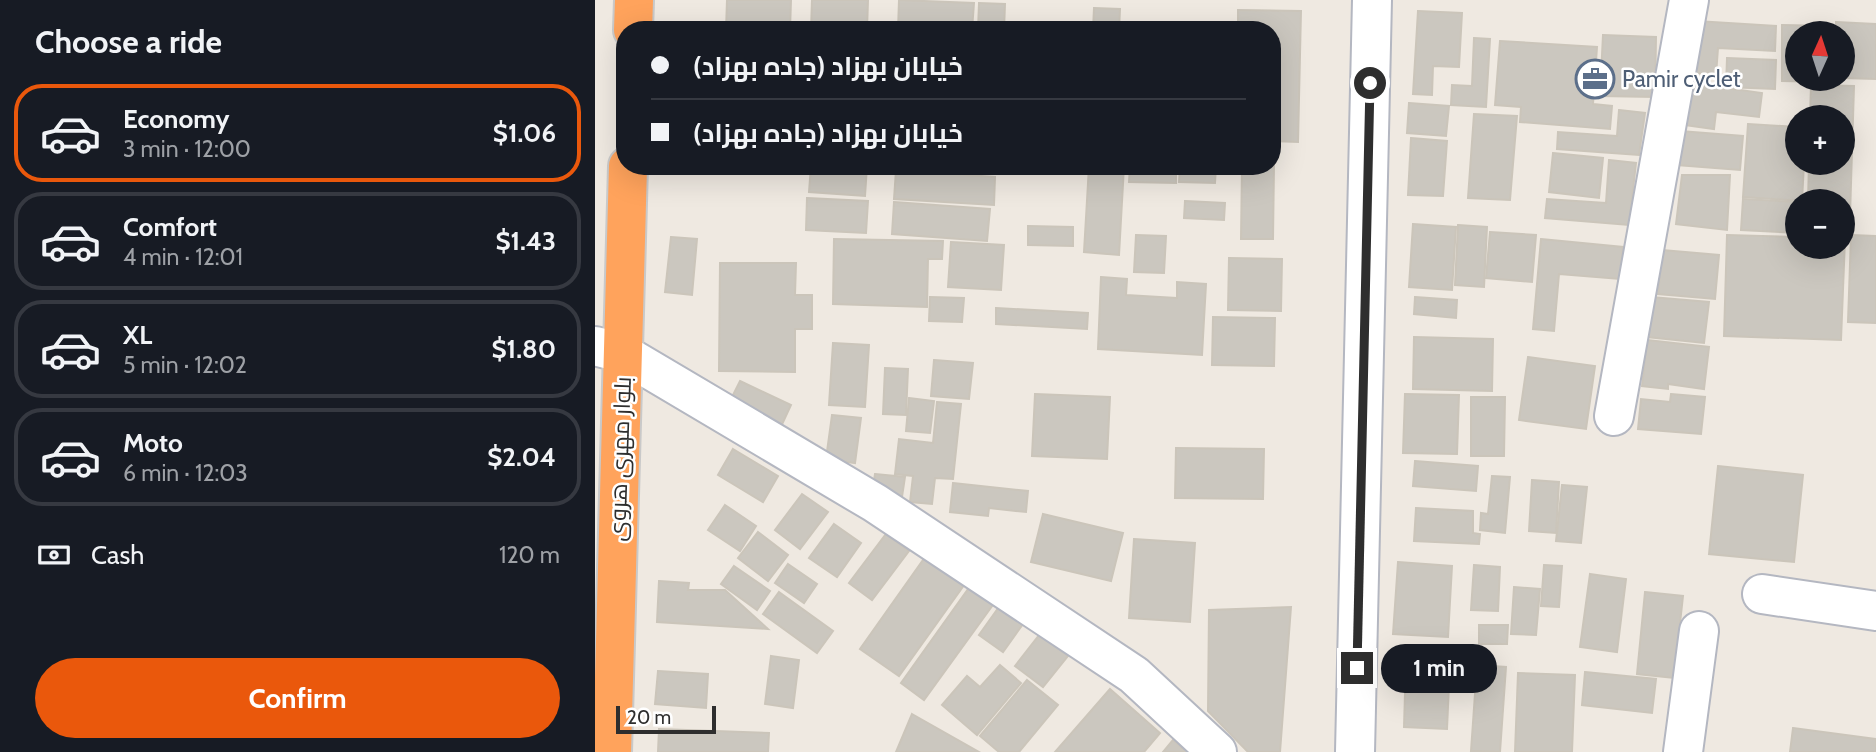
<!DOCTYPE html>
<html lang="en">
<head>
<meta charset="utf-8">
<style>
	:root { --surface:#171b24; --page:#20242c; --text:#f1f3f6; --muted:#9ea1a6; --line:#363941; --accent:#ea580c }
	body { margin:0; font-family:Cabin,Cairo,sans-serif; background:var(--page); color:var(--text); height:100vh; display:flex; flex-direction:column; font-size:26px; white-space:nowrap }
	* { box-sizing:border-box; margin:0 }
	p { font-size:23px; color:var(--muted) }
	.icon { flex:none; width:38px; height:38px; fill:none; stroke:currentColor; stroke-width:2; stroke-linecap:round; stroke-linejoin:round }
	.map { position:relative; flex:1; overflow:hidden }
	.details { display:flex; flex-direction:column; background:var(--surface); width:595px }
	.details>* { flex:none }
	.hud { position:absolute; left:21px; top:21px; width:665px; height:154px; border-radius:28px; box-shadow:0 7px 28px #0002; display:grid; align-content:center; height:154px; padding:0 35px; background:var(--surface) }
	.needle { width:46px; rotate:3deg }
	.fabs { position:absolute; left:1190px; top:21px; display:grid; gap:14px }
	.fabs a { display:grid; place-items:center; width:70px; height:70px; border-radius:50%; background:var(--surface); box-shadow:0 7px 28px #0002; font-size:35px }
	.scale { position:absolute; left:21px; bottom:18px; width:100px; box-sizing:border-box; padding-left:7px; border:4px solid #2e2e2e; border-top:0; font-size:19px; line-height:24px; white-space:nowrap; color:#2e2e2e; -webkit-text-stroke:5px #fff; paint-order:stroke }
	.end { position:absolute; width:32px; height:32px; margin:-16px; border:9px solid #2e2e2e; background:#fff; box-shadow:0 0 0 4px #fff }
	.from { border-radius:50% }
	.bubble { position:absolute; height:49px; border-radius:24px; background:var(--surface); box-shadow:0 7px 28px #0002; font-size:23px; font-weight:800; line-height:49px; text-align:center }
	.hud b { display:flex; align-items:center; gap:24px; height:66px; font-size:26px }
	.hud b+b { border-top:2px solid var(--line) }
	.hud i { width:18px; height:18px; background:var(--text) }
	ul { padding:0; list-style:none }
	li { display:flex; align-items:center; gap:21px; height:98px; margin:0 14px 10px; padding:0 21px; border:4px solid var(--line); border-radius:28px }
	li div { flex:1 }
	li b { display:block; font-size:26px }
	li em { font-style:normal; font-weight:800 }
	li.active { border-color:var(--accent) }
	li>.icon { width:63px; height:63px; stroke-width:1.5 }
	h2 { padding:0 35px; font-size:32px; line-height:84px }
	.pay { display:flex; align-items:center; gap:18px; height:77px; padding:0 35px; font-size:26px }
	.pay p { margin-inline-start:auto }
	.primary-button { display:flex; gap:14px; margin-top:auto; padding:14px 35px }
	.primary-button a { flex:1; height:80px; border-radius:42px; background:var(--accent); color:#fff; font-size:28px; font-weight:800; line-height:80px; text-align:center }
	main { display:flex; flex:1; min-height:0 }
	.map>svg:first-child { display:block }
	.building { fill:#cbc7bf; stroke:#cbc5ba; stroke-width:2 }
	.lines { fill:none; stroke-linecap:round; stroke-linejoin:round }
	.minor-casing { stroke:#b4b7c1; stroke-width:42 }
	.highway-casing { stroke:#c9c9c9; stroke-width:42 }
	.minor { stroke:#fff; stroke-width:38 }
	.highway { stroke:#ffa35c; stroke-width:38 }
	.route { stroke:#2e2e2e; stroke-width:9 }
	.labels { text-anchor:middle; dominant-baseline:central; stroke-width:5; stroke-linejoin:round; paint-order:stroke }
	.service-label { font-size:23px; fill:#4e5e75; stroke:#fff; text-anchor:start }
	.street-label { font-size:23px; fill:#2e2e2e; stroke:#fff }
</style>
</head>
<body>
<main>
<section class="details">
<h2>Choose a ride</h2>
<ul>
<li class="active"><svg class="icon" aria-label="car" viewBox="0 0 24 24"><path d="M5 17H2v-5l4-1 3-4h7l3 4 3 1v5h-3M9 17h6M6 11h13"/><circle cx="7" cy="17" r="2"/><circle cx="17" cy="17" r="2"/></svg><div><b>Economy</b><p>3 min · 12:00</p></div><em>$1.06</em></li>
<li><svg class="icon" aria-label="car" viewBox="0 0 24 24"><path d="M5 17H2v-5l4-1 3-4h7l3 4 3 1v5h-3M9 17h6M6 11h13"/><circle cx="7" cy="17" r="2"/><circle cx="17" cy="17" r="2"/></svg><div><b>Comfort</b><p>4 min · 12:01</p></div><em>$1.43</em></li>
<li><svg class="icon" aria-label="car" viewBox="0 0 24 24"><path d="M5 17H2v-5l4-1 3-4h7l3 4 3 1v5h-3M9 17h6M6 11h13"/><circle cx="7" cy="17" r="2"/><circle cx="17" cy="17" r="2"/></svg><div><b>XL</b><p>5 min · 12:02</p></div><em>$1.80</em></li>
<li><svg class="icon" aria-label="car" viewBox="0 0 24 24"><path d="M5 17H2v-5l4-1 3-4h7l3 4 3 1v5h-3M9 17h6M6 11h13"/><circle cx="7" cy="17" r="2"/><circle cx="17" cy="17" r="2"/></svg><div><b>Moto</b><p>6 min · 12:03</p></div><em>$2.04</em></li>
</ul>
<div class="pay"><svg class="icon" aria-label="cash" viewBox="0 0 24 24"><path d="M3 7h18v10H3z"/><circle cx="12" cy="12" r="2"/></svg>Cash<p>120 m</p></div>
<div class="primary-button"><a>Confirm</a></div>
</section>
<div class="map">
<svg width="1281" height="752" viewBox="0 0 1281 752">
	<rect width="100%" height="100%" fill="#efe9e1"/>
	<g class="building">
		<path d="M132,0H196L195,30H131Z"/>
		<path d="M217,0H273L272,30H216Z"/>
		<path d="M304,0L379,3L377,30H303Z"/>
		<path d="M384,3L410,4L409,30H383Z"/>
		<path d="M499,8L525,9L524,30H498Z"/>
		<path d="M643,10L706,11L703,142L677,141V30H643Z"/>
		<path d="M823,11L867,13L864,67L838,66L837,95L818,94Z"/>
		<path d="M1101,21L1181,26L1180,51L1123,48L1121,75L1098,73Z"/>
		<path d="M1241,22L1281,24V79L1248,78V33H1241Z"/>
		<path d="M1187,25L1236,26L1235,33H1202V79H1235L1234,82L1187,81Z"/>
		<path d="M1008,35L1061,37L1060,97L1005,96Z"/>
		<path d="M879,38L895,39L891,107L856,105L857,85L877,86Z"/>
		<path d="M905,41L1002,47L998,104L1017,106L1015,129L925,122L926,107L900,105Z"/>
		<path d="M1132,58L1181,60L1180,89L1131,87Z"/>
		<path d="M1095,83L1167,93L1164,117L1121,112L1119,129L1089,125Z"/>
		<path d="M1216,85L1259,86L1255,216H1248V201H1213L1214,163H1248V117H1215Z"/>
		<path d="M814,103L854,106L851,136L812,133Z"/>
		<path d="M1024,110L1050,113L1044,155L962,149L963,132L1022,136Z"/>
		<path d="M879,114L922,116L915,200L873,198Z"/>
		<path d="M1153,124L1202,127V163H1209L1207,201L1148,197Z"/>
		<path d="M1085,131L1148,136L1145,170L1082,165Z"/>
		<path d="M816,138L852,141L848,196L813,195Z"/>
		<path d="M958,153L1008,158L1004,198L954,192Z"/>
		<path d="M1014,160L1041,163L1034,225L950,218L952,199L1011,203Z"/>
		<path d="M679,165L678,239H646L647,166Z"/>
		<path d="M216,166H272L270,196L214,192Z"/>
		<path d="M387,166H415V173L386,170Z"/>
		<path d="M494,166H529L524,255L489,252Z"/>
		<path d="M535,166H581V183L534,182Z"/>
		<path d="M585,166H621L620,183L584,182Z"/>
		<path d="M301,170L400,177L399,205L299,199Z"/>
		<path d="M1087,175H1135L1132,230L1081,224Z"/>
		<path d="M212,198L273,201L271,233L211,230Z"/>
		<path d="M1148,199L1202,202V233L1146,230Z"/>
		<path d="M590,201L630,203L629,220L589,218Z"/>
		<path d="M299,202L395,209L392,241L297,234Z"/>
		<path d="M818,224L861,227L857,290L814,287Z"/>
		<path d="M863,225L892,227L889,287L860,285Z"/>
		<path d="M433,226L478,227V246L433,245Z"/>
		<path d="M895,232L941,235L937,282L891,278Z"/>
		<path d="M541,235L571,236L569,273L539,272Z"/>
		<path d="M1132,235L1202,237V247H1248L1250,239L1246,340L1129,336Z"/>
		<path d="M1256,235L1281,236V323L1253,322Z"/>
		<path d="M76,237L102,239L97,295L70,292Z"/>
		<path d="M239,239L348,241L347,259H333L332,307L238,304Z"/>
		<path d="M946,239L1028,247L1025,279L964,274L959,331L938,329Z"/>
		<path d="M356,242L409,245L406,290L353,287Z"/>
		<path d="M1067,250L1124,255L1120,299L1063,294Z"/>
		<path d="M634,258L687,259L686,311L633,310Z"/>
		<path d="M125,263H201L200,295H217V329H200V372L124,371Z"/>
		<path d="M506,277L532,279L531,295L582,298V282L611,284L607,355L503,349Z"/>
		<path d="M335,297L369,298L367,322L334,321Z"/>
		<path d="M820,297L862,300L861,318L819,314Z"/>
		<path d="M1056,297L1114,302L1109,343L1052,337Z"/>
		<path d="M401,308L493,313L492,329L401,324Z"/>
		<path d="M618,317L680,318L679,366L617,365Z"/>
		<path d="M819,337L898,339L897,391L818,389Z"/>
		<path d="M1052,340L1114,347L1109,389L1073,384V389L1047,386Z"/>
		<path d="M238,343L274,345L270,407L234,405Z"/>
		<path d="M933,357L1000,366L991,429L924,420Z"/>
		<path d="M339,360L378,363L374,399L336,396Z"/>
		<path d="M290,368L313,369L311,415L288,414Z"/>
		<path d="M145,381L196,405L184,431L132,407Z"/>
		<path d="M440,394L515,397L512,459L437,456Z"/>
		<path d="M810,394L864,395L862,454L808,453Z"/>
		<path d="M1076,394L1110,397L1106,434L1043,429L1046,399L1075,402Z"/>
		<path d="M876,397H910L909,456H876Z"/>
		<path d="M314,398L339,401L335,433L311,431Z"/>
		<path d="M342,402L366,404L358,479L340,478L337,504L315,502L318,476L300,474L304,439L338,443Z"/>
		<path d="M237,415L266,418L260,463L231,459Z"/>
		<path d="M581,448L669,449L668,499L580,498Z"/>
		<path d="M138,449L183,476L168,502L123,475Z"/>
		<path d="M820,461L883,466L881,491L818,486Z"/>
		<path d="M1123,466L1208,475L1199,562L1114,554Z"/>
		<path d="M280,474L310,477L307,497L277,493Z"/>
		<path d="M897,476L915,477L910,533L885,530L886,513L893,514Z"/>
		<path d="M937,480L964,482L961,533L934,531Z"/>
		<path d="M358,483L433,491L431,512L394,508L393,516L355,512Z"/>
		<path d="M967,485L992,487L986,543L961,541Z"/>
		<path d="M207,494L233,512L205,549L180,530Z"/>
		<path d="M130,505L161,526L145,551L113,530Z"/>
		<path d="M821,508L878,511V533L885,534L884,544L819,541Z"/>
		<path d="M448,514L528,533L516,581L436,562Z"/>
		<path d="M239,524L266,543L242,577L214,558Z"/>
		<path d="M163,532L193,555L173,581L143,558Z"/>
		<path d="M291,534L314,551L277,600L254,583Z"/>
		<path d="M539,539L600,543L595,622L534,618Z"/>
		<path d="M333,553L372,581L304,676L265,649Z"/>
		<path d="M803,562L857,566L853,637L798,634Z"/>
		<path d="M193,564L222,584L209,603L180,583Z"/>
		<path d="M879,565L905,567L903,611L876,610Z"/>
		<path d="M949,565L967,566L964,607L946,606Z"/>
		<path d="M139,566L175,591L162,610L126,584Z"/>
		<path d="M995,574L1031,579L1022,652L985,647Z"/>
		<path d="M64,581L94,583L93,590H130L173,629L62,622Z"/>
		<path d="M376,585L400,602L329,700L306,683Z"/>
		<path d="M919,587L945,589L941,635L916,634Z"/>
		<path d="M184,592L238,631L222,653L168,614Z"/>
		<path d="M1050,592L1088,596L1079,678L1042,674Z"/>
		<path d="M404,607L428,624L408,652L384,635Z"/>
		<path d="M696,607L685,752H653L613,711L614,610Z"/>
		<path d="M884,625H913L912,644H884Z"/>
		<path d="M445,634L473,656L448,687L420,666Z"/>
		<path d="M176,656L204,660L198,708L170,704Z"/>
		<path d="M811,660L855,662L852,729L809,727Z"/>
		<path d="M405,665L426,683L382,735L347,705L372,676L385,687Z"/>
		<path d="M882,665L911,667L905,752L876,751Z"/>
		<path d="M63,671L113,674L111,708L60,704Z"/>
		<path d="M990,672L1061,679L1057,713L987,705Z"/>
		<path d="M923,673L980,675L977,752H920Z"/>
		<path d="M432,680L463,705L424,752H404L385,736Z"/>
		<path d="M515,689L565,733L549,752H460Z"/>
		<path d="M317,714L384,752H301Z"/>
		<path d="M1198,728L1281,739V752H1195Z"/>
		<path d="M64,729L174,733L173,752H63Z"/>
		<path d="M578,740L592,752H568Z"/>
	</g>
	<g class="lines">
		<defs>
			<g id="minor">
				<path d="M0,346L27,353L280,503L539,675L622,752"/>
				<path d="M1019,416L1094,0"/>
				<path d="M1167,594L1281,611"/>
				<path d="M760,752L777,0"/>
				<path d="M1088,752L1104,631"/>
			</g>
			<g id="highway">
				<path d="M38,30L39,0"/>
				<path d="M17,752L33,166"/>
			</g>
		</defs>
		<use href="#minor" class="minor-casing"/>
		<use href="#highway" class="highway-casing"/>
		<use href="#minor" class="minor"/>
		<use href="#highway" class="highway"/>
	</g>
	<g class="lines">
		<path class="route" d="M762,668L775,83"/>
	</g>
	<defs>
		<symbol id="office-ring" viewBox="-11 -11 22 22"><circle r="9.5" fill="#fff" stroke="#5c6f8a" stroke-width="1.5"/><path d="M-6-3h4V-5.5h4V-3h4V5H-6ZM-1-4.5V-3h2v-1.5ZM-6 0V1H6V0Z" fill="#5c6f8a"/></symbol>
	</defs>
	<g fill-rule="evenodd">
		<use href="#office-ring" x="978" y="57" width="44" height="44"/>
	</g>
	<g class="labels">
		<g class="service-label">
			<text x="1027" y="79">Pamir cyclet</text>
		</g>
		<g class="street-label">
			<text transform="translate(25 459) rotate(-88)">بلوار مهری هروی</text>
		</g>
	</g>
</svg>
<div class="fabs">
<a><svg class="needle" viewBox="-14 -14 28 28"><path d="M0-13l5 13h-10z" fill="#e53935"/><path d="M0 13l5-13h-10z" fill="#9ea1a6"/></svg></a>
<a>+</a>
<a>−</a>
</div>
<div class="scale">20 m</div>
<i class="end from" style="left:775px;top:83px"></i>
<i class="end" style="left:762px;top:668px"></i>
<div class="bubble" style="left:786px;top:644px;width:116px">1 min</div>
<div class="hud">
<b><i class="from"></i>خیابان بهزاد (جاده بهزاد)</b>
<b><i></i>خیابان بهزاد (جاده بهزاد)</b>
</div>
</div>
</main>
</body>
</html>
